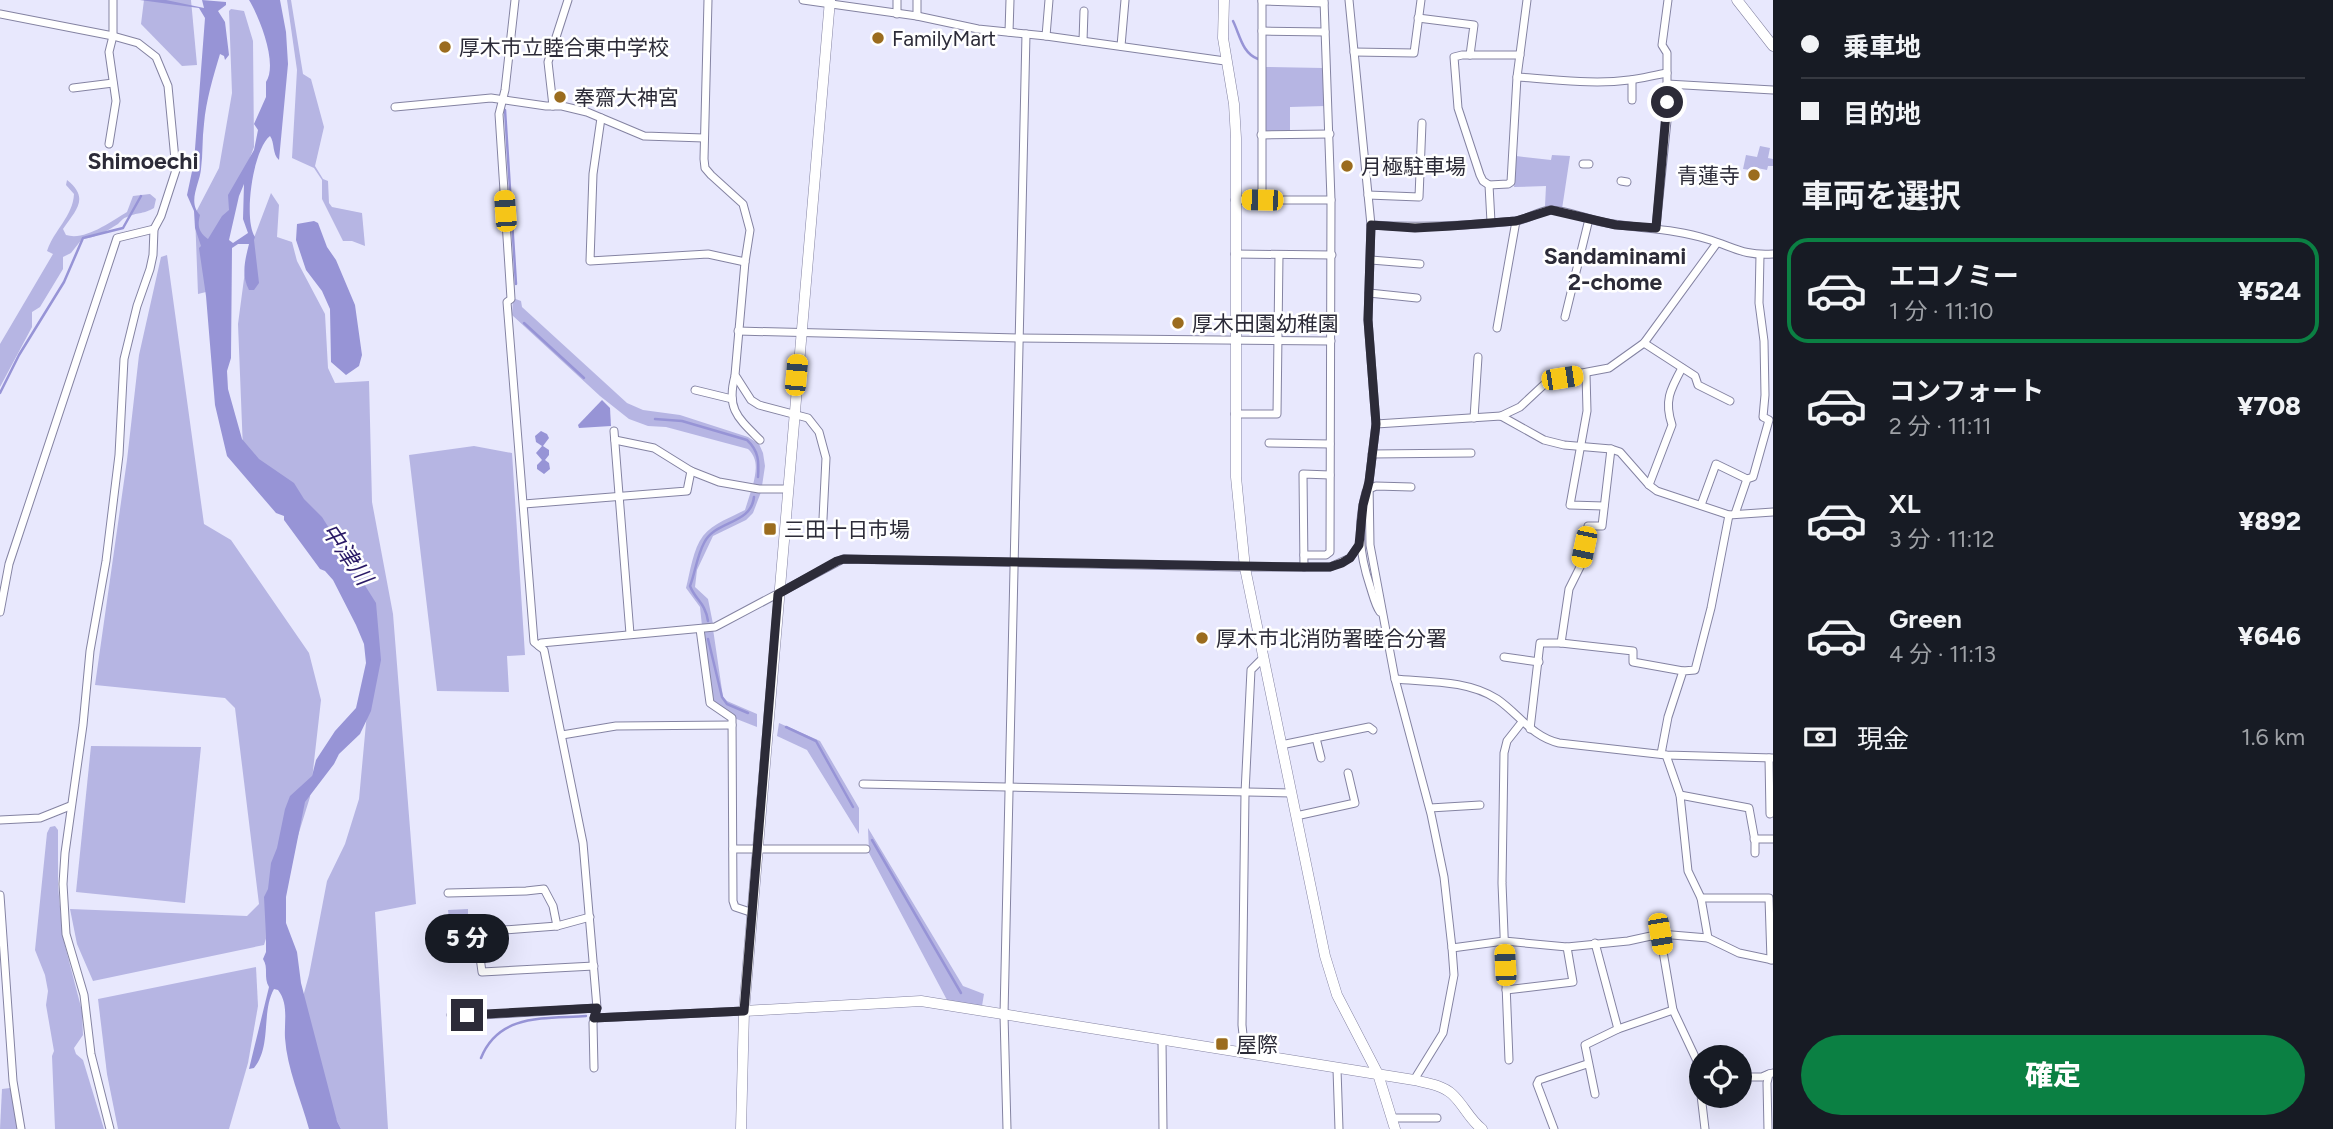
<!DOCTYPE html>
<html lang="ja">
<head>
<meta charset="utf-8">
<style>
	:root { --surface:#171b24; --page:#242831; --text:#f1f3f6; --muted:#9ea1a6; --line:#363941; --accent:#0b8043 }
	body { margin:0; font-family:Figtree,"Noto Sans JP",sans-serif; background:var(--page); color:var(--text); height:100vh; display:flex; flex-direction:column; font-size:26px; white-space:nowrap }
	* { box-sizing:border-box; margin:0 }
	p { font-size:23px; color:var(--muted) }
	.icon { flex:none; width:38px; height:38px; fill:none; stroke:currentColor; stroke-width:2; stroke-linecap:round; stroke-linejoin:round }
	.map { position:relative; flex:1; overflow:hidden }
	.sheet { display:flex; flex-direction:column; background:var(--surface); width:560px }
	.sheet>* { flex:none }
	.banner { display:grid; align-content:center; height:154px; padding:0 28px; background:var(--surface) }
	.buttons { position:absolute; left:1689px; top:1045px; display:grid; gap:14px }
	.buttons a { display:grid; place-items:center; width:63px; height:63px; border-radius:50%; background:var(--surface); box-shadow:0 7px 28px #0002; font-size:35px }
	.end { position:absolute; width:32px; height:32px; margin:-16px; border:9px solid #2c2b38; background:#fff; box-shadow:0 0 0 4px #fff }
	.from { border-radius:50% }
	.bubble { position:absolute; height:49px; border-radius:24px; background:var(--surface); box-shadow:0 7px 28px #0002; font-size:23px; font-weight:800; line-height:49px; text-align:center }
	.car { position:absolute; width:21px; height:42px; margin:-21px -10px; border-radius:9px; box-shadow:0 0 5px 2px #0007; background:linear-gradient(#f5c518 24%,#345 0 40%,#f5c518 0 76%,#345 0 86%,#f5c518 0) }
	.banner b { display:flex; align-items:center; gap:24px; height:66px; font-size:26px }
	.banner b+b { border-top:2px solid var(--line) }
	.banner i { width:18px; height:18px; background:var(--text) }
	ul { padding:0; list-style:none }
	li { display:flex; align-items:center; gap:21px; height:105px; margin:0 14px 10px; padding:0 14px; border:4px solid transparent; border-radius:21px }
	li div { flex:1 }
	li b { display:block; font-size:26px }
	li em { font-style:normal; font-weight:800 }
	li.on { border-color:var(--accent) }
	li>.icon { width:63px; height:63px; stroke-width:1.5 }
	h2 { padding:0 28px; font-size:32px; line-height:84px }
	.pay { display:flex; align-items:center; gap:18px; height:77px; padding:0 28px; font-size:26px }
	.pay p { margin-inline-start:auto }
	.action { display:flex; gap:14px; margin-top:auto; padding:14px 28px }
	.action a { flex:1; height:80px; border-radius:42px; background:var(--accent); color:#fff; font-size:28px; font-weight:800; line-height:80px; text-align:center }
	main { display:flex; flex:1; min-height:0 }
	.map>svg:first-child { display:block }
	.green { fill:#b6b5e3 }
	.water { fill:#9794d6; fill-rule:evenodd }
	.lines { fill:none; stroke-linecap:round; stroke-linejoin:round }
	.stream { stroke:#9794d6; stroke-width:2.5 }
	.street-casing { stroke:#8483a2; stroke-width:9 }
	.secondary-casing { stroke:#8483a2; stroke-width:11 }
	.street { stroke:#fff; stroke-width:7 }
	.secondary { stroke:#fff; stroke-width:10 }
	.route { stroke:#2c2b38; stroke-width:9 }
	.poi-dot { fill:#9b6c1e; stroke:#fff; stroke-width:2.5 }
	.labels { text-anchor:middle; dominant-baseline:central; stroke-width:5; stroke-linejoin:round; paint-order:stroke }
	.poi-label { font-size:21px; fill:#2c2b38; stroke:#fff; text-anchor:start }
	.neighbourhood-label { font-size:23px; font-weight:bold; fill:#2c2b38; stroke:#fff }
	.water-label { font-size:23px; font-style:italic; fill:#2a1a66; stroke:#fff }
</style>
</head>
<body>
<main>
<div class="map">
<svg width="1773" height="1129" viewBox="0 0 1773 1129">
	<rect width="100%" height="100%" fill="#e8e8fd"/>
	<g class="green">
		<path d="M144,0H191L197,65L182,66L141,24Z"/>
		<path d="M287,0H291L303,74L311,79L324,127L315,166L323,179L328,181L329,203L332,207L362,213L365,246L352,241H343L322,199V180L314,168L292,158L297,70Z"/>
		<path d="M231,9L244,11L253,41L254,147L218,242L210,291L198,294L195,214L219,168L232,93L229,11Z"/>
		<path d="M1265,67L1323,68L1325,106L1290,107V133L1264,131Z"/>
		<path d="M1760,146L1770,148L1768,158L1773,159V166H1768L1767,170L1757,168V171L1743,169L1746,155L1757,157Z"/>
		<path d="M1552,155L1570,156L1562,209L1545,206L1546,186L1514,187L1516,156L1551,160Z"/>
		<path d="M67,180C90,198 76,210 63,229L66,235C85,241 110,222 127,212L133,196L150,194L156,199L154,208C141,215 138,212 127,217C123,218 121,221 118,224C107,231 95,238 82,239L71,253L63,257V269L40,307L32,312V327L0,387V344L53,254L47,251C54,230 73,216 74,194L66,185Z"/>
		<path d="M271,193L279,205L277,237L292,242L297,261L325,314L328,368L335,383L369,381L372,502L393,614L416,904L375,912L388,1129H341L293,1033L309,975L327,881L345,844L359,799L375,626L243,450L238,324L247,256Z"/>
		<path d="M167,255L204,524L231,540L309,653L321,700L310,797L264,945L93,981L77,944L70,909L247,916L259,904L235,708L225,698L95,685L127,460L139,355L161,257Z"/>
		<path d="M513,298L521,301L522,307L627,403L643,410L680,415L748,437L759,444L763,453L765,466L762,486L753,485C756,472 759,459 748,449L666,427L648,426L629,419L600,396L512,315Z"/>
		<path d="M474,446L512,453L525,655L507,656L509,692L437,691L409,455Z"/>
		<path d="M751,491L761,492L753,513L746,520L713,536L697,570L695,587L708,599L713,624L702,626L700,607L686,588C690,572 693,549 703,536C713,523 732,517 745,510Z"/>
		<path d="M713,629L723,697L727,701L757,714V727L734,718L714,701L701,631Z"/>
		<path d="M779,723L820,741L859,808V834L807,750L777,736Z"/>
		<path d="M91,746L201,747L185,903L76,892Z"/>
		<path d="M55,826L58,830V886L63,938L82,1011L83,1035L74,1048L76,1054L83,1060L104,1129H55L52,1056L54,1051L46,1005L48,991L45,975L35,950L47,833L50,827Z"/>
		<path d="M868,828L963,986L984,994L982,1006L947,1000L869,853Z"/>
		<path d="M468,909V929H473L474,933L451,936L448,910Z"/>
		<path d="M256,967L258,1006L248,1063L229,1129H118L107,1074L98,999Z"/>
		<path d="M10,1088L19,1129H0L2,1089Z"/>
	</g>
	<g class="water">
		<path d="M140,0H166L204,8L202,0L226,2V5L218,11L225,22L229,55L225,60L224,56L220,54C213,77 206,101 204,124C202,139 203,154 201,169C200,183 187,202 200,215C197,227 199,232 208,239L222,216L229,210L228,195L254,150L258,130L254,124L266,97V82C278,64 260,18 249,0H280L286,32L288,64L279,160C272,154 275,143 270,136C253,149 243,219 255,237L254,240L259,283L254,290H249C241,275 245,260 249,244H238L232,248L231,358L227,371L228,389L242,439L259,459L294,483L304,499L322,517L376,603L381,660L371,711L360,734L339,754L334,764L305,802L286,897V923L297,952L301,983L337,1121L341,1129H309C301,1099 287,1069 285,1038C284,1022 289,1004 278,990L274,989C261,1012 272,1046 254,1068L249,1069L269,987C263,977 269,968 263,959L266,952V936L264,897L268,889L271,863L277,848L285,809L290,796L312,776L316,760L335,731L356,708L366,663L364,644L356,625L333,580L325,571L320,569L284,520V516L276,513L227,456L215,405L206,296L199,248L201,246L195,228L194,211L187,195L194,162L205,18L199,8ZM244,184L243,219L248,233L233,243L229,240L239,196Z"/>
		<path d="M314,221L318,223L327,247L336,260L355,305L362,355L359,366L346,375L331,362L330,309L322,291L306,270L296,240L297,224Z"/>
		<path d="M602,400L610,408L611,426L579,428L578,425Z"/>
		<path d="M541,431L547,434L549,438L543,446L549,450V455L545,460L549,463L550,469L544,474L537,469V465L542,460L536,453L542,446L536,442L535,436Z"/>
	</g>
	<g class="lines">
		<g class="stream">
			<path d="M1233,21C1240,35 1242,53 1258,59"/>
			<path d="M505,110L516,284"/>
			<path d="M524,323L584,378"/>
			<path d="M0,393L19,355L64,282L83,238L123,228L141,196"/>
			<path d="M655,419L682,421L747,440C759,451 759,462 758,477"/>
			<path d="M708,621C705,602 696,601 690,586C695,573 697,556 704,543C715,520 751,525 754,497"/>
			<path d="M708,639L722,697L727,704L748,713"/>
			<path d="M786,727L816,741L853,807"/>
			<path d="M872,840L961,993"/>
			<path d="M481,1058C499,1013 545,1019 586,1016"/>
		</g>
		<defs>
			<g id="street">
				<path d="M515,0L505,90L499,114L510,283L511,299L507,302L534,642L539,646"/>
				<path d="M708,0L704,159L705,168L711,175L743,204L750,230L745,262L735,375L751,400L759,405L808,418L819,432L826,458L823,519"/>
				<path d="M803,0L917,16L978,29L1046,36L1225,61"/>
				<path d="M1262,0V200"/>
				<path d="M1349,0L1371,225L1368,320L1376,424L1369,482L1370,545L1395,679L1431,814L1444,877L1452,948L1454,975L1443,1033L1414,1080"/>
				<path d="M1262,1L1324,3"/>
				<path d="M0,14L113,36L138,43L156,57L168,86L176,170L161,216L154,229L153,255L150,269L137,306L124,359L119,455L106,561L90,651L83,725L65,853L63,884L66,934L84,995L91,1054L110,1129"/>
				<path d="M897,14V0"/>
				<path d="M917,16V0"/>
				<path d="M1418,18L1474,25L1470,55"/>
				<path d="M1262,31L1325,32"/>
				<path d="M1009,32L1010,0"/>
				<path d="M1046,36L1049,0"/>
				<path d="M1083,41L1084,11"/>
				<path d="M1121,46L1125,0"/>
				<path d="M1354,52L1414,53L1421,0"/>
				<path d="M1517,77C1554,79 1592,85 1629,80C1641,79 1654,75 1667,73"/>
				<path d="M1632,80V100"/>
				<path d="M1667,84L1773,90"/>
				<path d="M73,88L113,83"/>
				<path d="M553,106L548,62L568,0"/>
				<path d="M395,107L491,98L546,106H562L587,112L644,136L704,138"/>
				<path d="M601,118L593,174L590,261L708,254L745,262"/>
				<path d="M1261,135L1330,134"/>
				<path d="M109,144L116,101L109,52L113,36V0"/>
				<path d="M1583,164H1589"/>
				<path d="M1621,181L1627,182"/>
				<path d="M1489,185L1508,184L1511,182L1517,77L1527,0"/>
				<path d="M1368,195L1419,197L1422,123"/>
				<path d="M1235,200H1331"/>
				<path d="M1491,222L1489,185L1483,181L1480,175L1458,108L1454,57L1462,55H1520"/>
				<path d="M1371,225C1419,228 1466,226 1515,221C1527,220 1538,211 1550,210C1567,210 1586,219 1602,222C1637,229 1672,228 1707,239C1734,247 1743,256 1773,254"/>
				<path d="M1656,227L1667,121V53L1662,45L1668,0"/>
				<path d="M1235,254L1332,255"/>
				<path d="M1371,260L1420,264"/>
				<path d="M1369,293L1417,298"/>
				<path d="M1565,317L1589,219"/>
				<path d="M1497,328L1516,221"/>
				<path d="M738,331L1018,338L1331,341"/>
				<path d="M1644,343L1695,376L1698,385L1730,401"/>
				<path d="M1586,374L1587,411L1570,505L1604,506"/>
				<path d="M735,376C726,409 738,418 760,440"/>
				<path d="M695,390L732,399"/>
				<path d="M1235,414H1277L1279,255"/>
				<path d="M1501,416L1520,407L1550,379L1609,368L1644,343L1717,243"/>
				<path d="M1474,418L1478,357"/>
				<path d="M1376,424L1501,416L1544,440L1564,445L1611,449L1620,452L1649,485L1657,491L1729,515L1773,512"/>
				<path d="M614,431L630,634"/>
				<path d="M615,440L654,448L691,471L719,482L759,489H787"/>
				<path d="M1269,443L1330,444"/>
				<path d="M1372,454L1471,453"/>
				<path d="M1649,485L1672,425C1664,401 1670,390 1682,368"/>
				<path d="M1369,489L1376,486L1411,487"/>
				<path d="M1366,492C1357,526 1359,553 1370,586C1373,595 1375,605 1380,612"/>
				<path d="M524,504L687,491L691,471"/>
				<path d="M1701,505L1716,464L1747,479"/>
				<path d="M1735,514L1747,479L1753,477L1769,420L1763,417L1765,395L1764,341L1759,303L1760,255"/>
				<path d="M1304,555H1326L1330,552L1331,200L1324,0"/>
				<path d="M1304,567L1303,474L1330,475"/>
				<path d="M0,612L9,564L117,238L154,229"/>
				<path d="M700,629L710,703L732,718L733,901L735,907L753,913"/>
				<path d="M1561,643L1569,589L1580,567L1588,526H1602L1611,449"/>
				<path d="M1504,657L1539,662"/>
				<path d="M1395,679C1428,682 1468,680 1497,699C1519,714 1532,737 1559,743L1666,755L1773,758"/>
				<path d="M1530,729L1540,643H1561L1633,651V662L1683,671"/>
				<path d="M562,735L616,726L732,725"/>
				<path d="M1316,738L1321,758"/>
				<path d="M1281,745L1369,727L1373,730"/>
				<path d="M1661,754L1668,717L1683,671L1695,670L1711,608L1729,515"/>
				<path d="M1666,755L1680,795L1688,871L1701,898L1708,938"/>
				<path d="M1769,758L1770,814"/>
				<path d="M863,784L1291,793"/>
				<path d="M1680,795L1749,808L1755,841V853"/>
				<path d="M1430,808L1480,805"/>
				<path d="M1296,816L1355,803L1348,773"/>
				<path d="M0,820L40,818L70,806"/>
				<path d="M1754,839H1773"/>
				<path d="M733,849H866"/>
				<path d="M448,893L526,891L544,889L553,906L557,926"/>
				<path d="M0,895L13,1081L21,1129"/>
				<path d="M1701,898H1769L1771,960"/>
				<path d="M590,917L557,926L478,932L477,935L482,972L594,966"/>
				<path d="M1660,934L1673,1010L1697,1061L1705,1129"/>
				<path d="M1595,943L1618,1029"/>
				<path d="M1452,948L1504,941L1567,947L1628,941L1660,934L1708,938L1739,953L1773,960"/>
				<path d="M1506,990L1573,982L1567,947"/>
				<path d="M451,1015H482L597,1008"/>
				<path d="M594,1018L744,1011"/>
				<path d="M1162,1041L1163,1129"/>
				<path d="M1245,1054L1242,1025L1245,793L1251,670L1262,659"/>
				<path d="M1509,1060L1502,883L1504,753L1507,741L1522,722"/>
				<path d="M594,1068L593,1023L597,1008L583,843L544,650L539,646L541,643L715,627L843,559L1237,567H1330L1350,558L1359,545"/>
				<path d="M1337,1069L1339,1129"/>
				<path d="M1740,1077H1762L1769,1074"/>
				<path d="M1595,1094L1585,1045L1618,1029L1673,1010"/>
				<path d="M1394,1118H1437"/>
				<path d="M1007,1129L1004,1015L1026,34"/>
				<path d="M1554,1129L1537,1084L1539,1080L1587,1064"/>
				<path d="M1768,1129L1767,1083L1769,1074L1773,1073"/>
			</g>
			<g id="secondary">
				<path d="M1224,0L1223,38L1234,104L1236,138V477L1245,568L1325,956L1337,995L1378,1074L1395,1129"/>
				<path d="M1737,0L1773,46"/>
				<path d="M744,1011L921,1001L1414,1080C1427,1083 1442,1085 1452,1094C1464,1105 1469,1119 1482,1129"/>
				<path d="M741,1129L744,1011L830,0"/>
			</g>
		</defs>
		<use href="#street" class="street-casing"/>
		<use href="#secondary" class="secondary-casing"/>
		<use href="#street" class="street"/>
		<use href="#secondary" class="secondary"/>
	</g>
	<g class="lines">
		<path class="route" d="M467,1015L597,1008L594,1018L744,1011L778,594L837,561L844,559L1304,567H1330L1342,563L1350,558L1359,545L1363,505L1369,482L1376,424L1368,320L1371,225L1415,228L1451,226L1516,221L1551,210L1616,225L1656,228L1667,102"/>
	</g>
	<g class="poi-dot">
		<circle cx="878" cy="38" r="7"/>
		<circle cx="445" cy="47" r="7"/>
		<circle cx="560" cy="97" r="7"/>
		<circle cx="1347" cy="166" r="7"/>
		<circle cx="1754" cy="175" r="7"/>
		<circle cx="1178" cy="323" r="7"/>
		<rect x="763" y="522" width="14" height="14" rx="3.5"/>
		<circle cx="1202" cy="638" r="7"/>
		<rect x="1215" y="1037" width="14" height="14" rx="3.5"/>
	</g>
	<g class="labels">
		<g class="poi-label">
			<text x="892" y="38">FamilyMart</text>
			<text x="459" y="47">厚木市立睦合東中学校</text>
			<text x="574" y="97">奉齋大神宮</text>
			<text x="1361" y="166">月極駐車場</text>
			<text x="1740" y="175" text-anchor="end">青蓮寺</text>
			<text x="1192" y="323">厚木田園幼稚園</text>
			<text x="784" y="529">三田十日市場</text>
			<text x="1216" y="638">厚木市北消防署睦合分署</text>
			<text x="1236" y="1044">屋際</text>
		</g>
		<g class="neighbourhood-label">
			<text x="143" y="161">Shimoechi</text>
			<text x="1615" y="256">Sandaminami<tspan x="1615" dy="26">2-chome</tspan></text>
		</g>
		<g class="water-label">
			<text transform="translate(347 554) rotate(55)">中津川</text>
		</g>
	</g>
</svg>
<div class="buttons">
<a><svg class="icon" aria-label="locate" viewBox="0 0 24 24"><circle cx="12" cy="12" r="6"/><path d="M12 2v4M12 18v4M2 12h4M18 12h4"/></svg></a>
</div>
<i class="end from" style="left:1667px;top:102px"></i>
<i class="end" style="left:467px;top:1015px"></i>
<div class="bubble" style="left:425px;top:914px;width:84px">5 分</div>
<i class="car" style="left:1262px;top:200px;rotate:271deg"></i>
<i class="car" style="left:505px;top:211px;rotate:356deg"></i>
<i class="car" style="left:796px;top:375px;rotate:5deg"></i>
<i class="car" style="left:1562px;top:378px;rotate:81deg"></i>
<i class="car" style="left:1584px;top:547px;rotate:192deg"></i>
<i class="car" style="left:1660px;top:934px;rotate:170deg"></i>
<i class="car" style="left:1505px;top:965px;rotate:357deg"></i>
</div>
<section class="sheet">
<div class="banner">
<b><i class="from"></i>乗車地</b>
<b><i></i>目的地</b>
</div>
<h2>車両を選択</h2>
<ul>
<li class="on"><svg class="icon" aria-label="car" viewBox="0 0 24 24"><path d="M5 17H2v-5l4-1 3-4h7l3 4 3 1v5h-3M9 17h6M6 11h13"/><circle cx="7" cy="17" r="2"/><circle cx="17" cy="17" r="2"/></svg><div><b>エコノミー</b><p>1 分 · 11:10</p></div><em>¥524</em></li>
<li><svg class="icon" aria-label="car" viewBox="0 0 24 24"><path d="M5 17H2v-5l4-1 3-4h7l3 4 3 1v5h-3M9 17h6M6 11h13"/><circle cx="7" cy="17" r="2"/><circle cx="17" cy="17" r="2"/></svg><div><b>コンフォート</b><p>2 分 · 11:11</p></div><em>¥708</em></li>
<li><svg class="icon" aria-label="car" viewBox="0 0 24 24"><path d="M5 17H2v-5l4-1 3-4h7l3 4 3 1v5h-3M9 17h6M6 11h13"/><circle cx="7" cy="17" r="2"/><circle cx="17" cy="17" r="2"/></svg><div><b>XL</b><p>3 分 · 11:12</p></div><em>¥892</em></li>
<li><svg class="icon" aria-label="car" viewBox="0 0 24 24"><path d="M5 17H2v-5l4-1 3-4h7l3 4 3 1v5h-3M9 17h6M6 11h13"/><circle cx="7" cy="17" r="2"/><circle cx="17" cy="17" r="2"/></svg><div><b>Green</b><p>4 分 · 11:13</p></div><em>¥646</em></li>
</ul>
<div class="pay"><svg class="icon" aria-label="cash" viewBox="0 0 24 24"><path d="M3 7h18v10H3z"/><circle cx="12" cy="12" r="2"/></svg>現金<p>1.6 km</p></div>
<div class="action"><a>確定</a></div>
</section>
</main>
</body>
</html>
